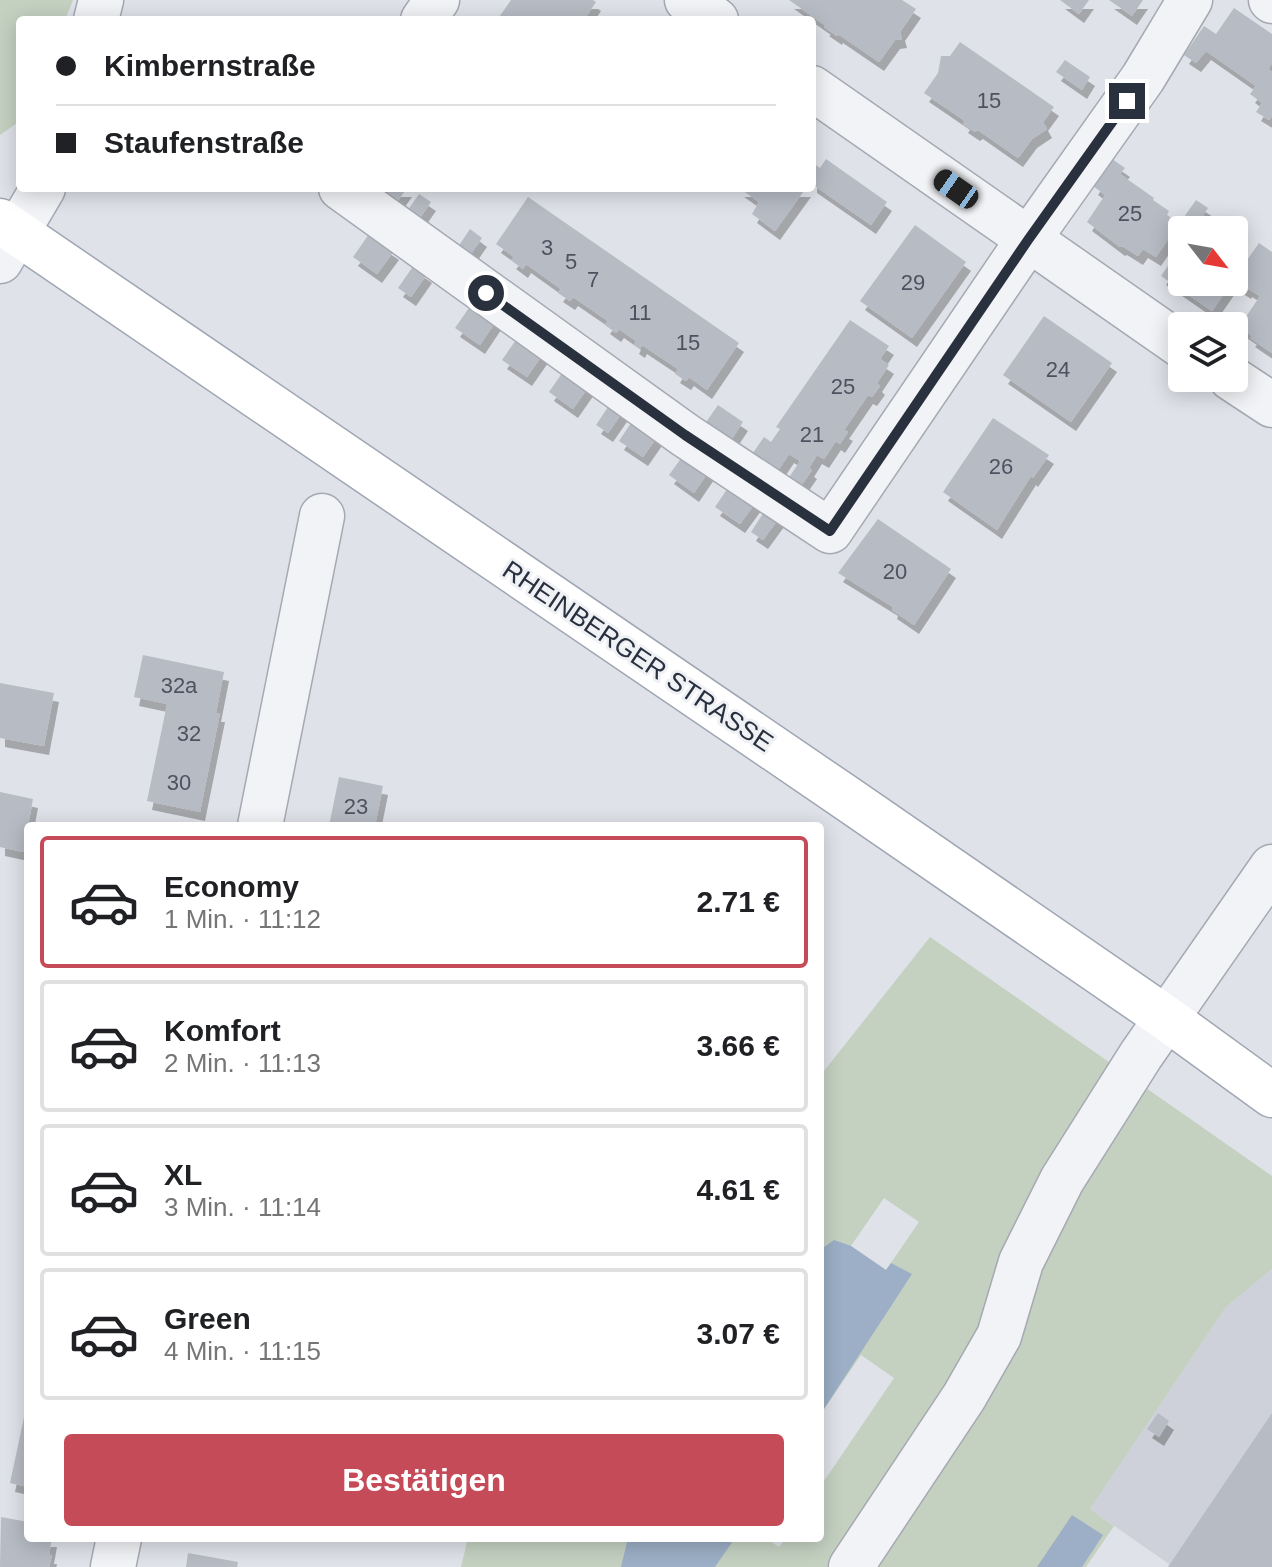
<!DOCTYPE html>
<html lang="de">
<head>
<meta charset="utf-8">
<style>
	:root { --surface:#fff; --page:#f6f6f6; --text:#202124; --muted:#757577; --line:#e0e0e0; --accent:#c64b59 }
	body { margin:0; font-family:Arial,sans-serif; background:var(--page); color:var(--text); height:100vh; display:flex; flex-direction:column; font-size:30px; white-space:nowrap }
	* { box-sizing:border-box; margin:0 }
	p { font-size:26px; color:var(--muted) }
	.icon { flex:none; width:44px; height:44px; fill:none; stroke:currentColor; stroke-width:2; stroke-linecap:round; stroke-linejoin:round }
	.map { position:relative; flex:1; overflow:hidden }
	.sheet { position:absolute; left:24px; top:822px; width:800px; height:720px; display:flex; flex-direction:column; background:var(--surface); border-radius:8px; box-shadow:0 4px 20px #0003 }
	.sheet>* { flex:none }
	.top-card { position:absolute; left:16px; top:16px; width:800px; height:176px; border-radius:8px; box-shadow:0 4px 20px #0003; display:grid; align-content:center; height:176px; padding:0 40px; background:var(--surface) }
	.needle { width:52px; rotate:121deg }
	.controls { position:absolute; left:1168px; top:216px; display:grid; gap:16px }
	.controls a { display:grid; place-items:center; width:80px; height:80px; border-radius:8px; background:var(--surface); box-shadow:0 4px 20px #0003; font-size:40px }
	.end { position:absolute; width:36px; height:36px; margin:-18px; border:10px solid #29303e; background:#fff; box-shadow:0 0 0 4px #fff }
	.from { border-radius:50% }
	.car { position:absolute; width:24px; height:48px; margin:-24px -12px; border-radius:10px; box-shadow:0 0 6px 2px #0007; background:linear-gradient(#222 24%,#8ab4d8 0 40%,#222 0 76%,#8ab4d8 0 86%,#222 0) }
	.top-card b { display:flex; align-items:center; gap:28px; height:76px; font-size:30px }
	.top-card b+b { border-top:2px solid var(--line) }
	.top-card i { width:20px; height:20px; background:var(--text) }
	ul { padding:14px 0 0; list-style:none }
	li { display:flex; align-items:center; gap:24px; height:132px; margin:0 16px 12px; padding:0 24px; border:4px solid var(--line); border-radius:8px }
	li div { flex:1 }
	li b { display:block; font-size:30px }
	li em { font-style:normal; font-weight:600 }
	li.current { border-color:var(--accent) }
	li>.icon { width:72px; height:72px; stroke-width:1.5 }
	.button { display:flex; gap:16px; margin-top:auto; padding:16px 40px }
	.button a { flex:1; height:92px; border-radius:8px; background:var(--accent); color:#fff; font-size:32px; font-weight:600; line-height:92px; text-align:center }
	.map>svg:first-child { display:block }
	.built { fill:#ced1d9 }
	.green { fill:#c4d1c1; fill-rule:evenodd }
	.water { fill:#9cafc6 }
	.building { fill:#b7bbc4; filter:url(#shadow) }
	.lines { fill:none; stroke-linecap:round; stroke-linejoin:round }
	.minor-casing { stroke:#a5a9b2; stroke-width:47 }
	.major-casing { stroke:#9fa6b3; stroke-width:47 }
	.minor { stroke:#f2f3f6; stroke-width:44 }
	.major { stroke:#fff; stroke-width:44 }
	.route { stroke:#29303e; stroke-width:10 }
	.labels { text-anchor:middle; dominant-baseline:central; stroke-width:6; stroke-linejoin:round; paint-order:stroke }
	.number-label { font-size:22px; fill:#4c5360 }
	.street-label { font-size:26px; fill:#29303e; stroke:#eff1f5 }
</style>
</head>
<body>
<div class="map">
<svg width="1272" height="1567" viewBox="0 0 1272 1567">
	<defs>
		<filter id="shadow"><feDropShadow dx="5" dy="9" stdDeviation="0" flood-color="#0004"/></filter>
	</defs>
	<rect width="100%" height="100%" fill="#dfe2e8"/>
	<path class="built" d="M1272,1269V1567H1168L1169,1564L1090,1509L1226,1307Z"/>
	<g class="green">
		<path d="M0,0H73L65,20H20V121L0,135Z"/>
		<path d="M930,937L1272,1176V1269L1226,1307L1090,1509L1114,1526L1086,1567H461L468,1538H765L779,1547L786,1538H820V1487L894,1378L861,1355L820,1415V1076ZM884,1198L919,1222L886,1270L851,1246Z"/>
	</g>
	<g class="water">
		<path d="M834,1240L851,1246L886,1270L891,1263L912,1274L820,1415V1250Z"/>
		<path d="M1072,1515L1103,1535L1082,1567H1037Z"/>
		<path d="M628,1538H735L715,1567H621Z"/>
	</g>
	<g class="building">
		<path d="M511,0H593L596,2L584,20H497Z"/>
		<path d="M789,0H902L916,9L900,32L902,39L895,40L879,62L838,34L837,36L824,27L826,26Z"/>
		<path d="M1060,0H1089L1079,14Z"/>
		<path d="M1109,0H1143L1132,16Z"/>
		<path d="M1234,8L1272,34V63L1268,69L1272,72V116L1269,120L1256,112L1262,103L1250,94L1256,86L1206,51L1196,63L1184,55L1204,26L1216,34Z"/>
		<path d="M960,42L1054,107L1043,122L1047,129L1032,139L1018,158L978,130L975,132L963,124L965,121L924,93L938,73L941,56H950Z"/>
		<path d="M1065,60L1090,77L1082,90L1056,72Z"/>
		<path d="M826,159L887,202L871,225L812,184V162L820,168Z"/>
		<path d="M1112,159L1125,168L1120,174L1154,198L1153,200L1169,211L1167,215L1179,224L1196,200L1208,208L1197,225L1204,230H1182V282H1232L1212,311L1161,276L1182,246L1169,238L1156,257L1143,249L1138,256L1122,246L1120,247L1087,222L1105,195L1093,186Z"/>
		<path d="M389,188H407L392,209L380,201Z"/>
		<path d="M739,188H806L775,231L752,214L759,202Z"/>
		<path d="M419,194L431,202L415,225L403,217Z"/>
		<path d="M528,197L739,343L707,390L689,377L686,381L675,374L678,369L642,345L640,349L634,345L636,341L619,329L616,333L605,325L608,321L573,297L570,301L558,293L561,289L526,264L523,269L511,260L514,257L496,244Z"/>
		<path d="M915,225L966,262L912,338L860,301Z"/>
		<path d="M470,229L482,238L466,261L454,253Z"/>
		<path d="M369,234L394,251L377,274L353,257Z"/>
		<path d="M1259,243L1272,252V353L1250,338L1252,336L1239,327L1260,296L1247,288L1246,290L1234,282V251L1247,260Z"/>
		<path d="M414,265L427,274L411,297L398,288Z"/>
		<path d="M471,305L496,321L480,345L455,328Z"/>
		<path d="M1044,316L1112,363L1071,422L1003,375Z"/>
		<path d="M850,320L889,346L880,359L889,365L877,383L880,386L872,397L868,395L844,430L848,432L840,444L836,441L824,459L817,455L809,468L812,470L796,493L784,485L800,461L789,454L773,478L748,460L764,437L771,442L780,429L776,427Z"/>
		<path d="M518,337L543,354L527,377L502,360Z"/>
		<path d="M565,369L589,386L573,409L549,392Z"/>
		<path d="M612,401L624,410L608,433L596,425Z"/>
		<path d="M718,405L743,422L727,446L702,428Z"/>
		<path d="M635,417L659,434L643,457L619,441Z"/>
		<path d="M993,418L1049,455L1033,478L1031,476L997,530L943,492Z"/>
		<path d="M685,453L709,471L694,493L669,475Z"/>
		<path d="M730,485L756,502L740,524L715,507Z"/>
		<path d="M766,509L779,518L763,540L751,532Z"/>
		<path d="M878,519L951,569L914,625L892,610L893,607L838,573Z"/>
		<path d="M143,655L224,672L216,713H220L200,812L147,801L167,704L134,697Z"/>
		<path d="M0,683L54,693L44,746L0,738Z"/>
		<path d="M339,777L383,786L375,826H329Z"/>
		<path d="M0,792L33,799L23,852L0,847Z"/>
		<path d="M27,1403H28V1487L10,1483Z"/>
		<path d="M1158,1413L1169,1421L1159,1437L1147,1429Z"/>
		<path d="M1272,1413V1567H1168L1205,1512Z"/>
		<path d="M1,1517L28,1522V1538H52L49,1555H52L49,1567H0Z"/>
		<path d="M188,1553L238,1562L237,1567H186Z"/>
	</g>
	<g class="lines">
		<defs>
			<g id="minor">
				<path d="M687,0L716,20"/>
				<path d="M1271,0L1272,1"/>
				<path d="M96,20L101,0"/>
				<path d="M423,20L437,0"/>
				<path d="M812,88L1182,346"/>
				<path d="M341,188L685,435L830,531L1028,240L1143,78L1190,0"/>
				<path d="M0,261L43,188"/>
				<path d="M1231,378L1272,405"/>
				<path d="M260,826L322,516"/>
				<path d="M113,1567L119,1538"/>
				<path d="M851,1567L964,1397L999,1336L1021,1262L1062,1180L1141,1055L1272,867"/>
			</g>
			<path id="major" d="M0,221L845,797L1166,1018L1272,1095"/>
		</defs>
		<use href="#minor" class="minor-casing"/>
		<use href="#major" class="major-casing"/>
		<use href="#minor" class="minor"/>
		<use href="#major" class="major"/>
	</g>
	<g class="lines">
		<path class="route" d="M486,293L685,435L830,531L1028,240L1127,101"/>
	</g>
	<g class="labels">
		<g class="number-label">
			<text x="989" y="100">15</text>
			<text x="1130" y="213">25</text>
			<text x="547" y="247">3</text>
			<text x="571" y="261">5</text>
			<text x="593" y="279">7</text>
			<text x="913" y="282">29</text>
			<text x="640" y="312">11</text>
			<text x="688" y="342">15</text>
			<text x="1058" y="369">24</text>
			<text x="843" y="386">25</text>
			<text x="812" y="434">21</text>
			<text x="1001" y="466">26</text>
			<text x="895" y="571">20</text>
			<text x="179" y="685">32a</text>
			<text x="189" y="733">32</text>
			<text x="179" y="782">30</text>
			<text x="356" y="806">23</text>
		</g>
		<g class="street-label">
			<text transform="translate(638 656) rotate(34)">RHEINBERGER STRASSE</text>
		</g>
	</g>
</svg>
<div class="controls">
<a><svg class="needle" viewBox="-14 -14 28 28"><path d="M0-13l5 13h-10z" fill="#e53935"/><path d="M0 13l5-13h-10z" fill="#757577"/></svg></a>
<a><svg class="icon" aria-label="layers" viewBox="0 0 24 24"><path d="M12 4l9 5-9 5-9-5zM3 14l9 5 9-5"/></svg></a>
</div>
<i class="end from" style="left:486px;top:293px"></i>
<i class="end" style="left:1127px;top:101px"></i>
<i class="car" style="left:956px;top:189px;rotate:305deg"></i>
<div class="top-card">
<b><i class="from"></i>Kimbernstraße</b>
<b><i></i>Staufenstraße</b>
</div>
<section class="sheet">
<ul>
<li class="current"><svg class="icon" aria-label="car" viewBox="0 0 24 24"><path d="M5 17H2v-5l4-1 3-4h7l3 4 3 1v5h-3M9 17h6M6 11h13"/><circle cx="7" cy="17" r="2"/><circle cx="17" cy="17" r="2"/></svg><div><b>Economy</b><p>1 Min. · 11:12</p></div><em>2.71 €</em></li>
<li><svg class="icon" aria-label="car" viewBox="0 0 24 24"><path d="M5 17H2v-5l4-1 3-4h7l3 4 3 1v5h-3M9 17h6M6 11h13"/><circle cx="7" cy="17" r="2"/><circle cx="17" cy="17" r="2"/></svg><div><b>Komfort</b><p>2 Min. · 11:13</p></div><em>3.66 €</em></li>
<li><svg class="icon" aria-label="car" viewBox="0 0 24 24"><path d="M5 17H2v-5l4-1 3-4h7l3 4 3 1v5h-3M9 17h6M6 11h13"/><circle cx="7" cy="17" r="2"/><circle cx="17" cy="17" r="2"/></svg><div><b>XL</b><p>3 Min. · 11:14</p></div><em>4.61 €</em></li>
<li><svg class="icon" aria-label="car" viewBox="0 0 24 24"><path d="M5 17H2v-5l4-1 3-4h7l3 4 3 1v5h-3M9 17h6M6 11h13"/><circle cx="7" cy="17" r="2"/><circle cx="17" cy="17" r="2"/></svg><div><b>Green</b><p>4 Min. · 11:15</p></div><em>3.07 €</em></li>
</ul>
<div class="button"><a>Bestätigen</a></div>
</section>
</div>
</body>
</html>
